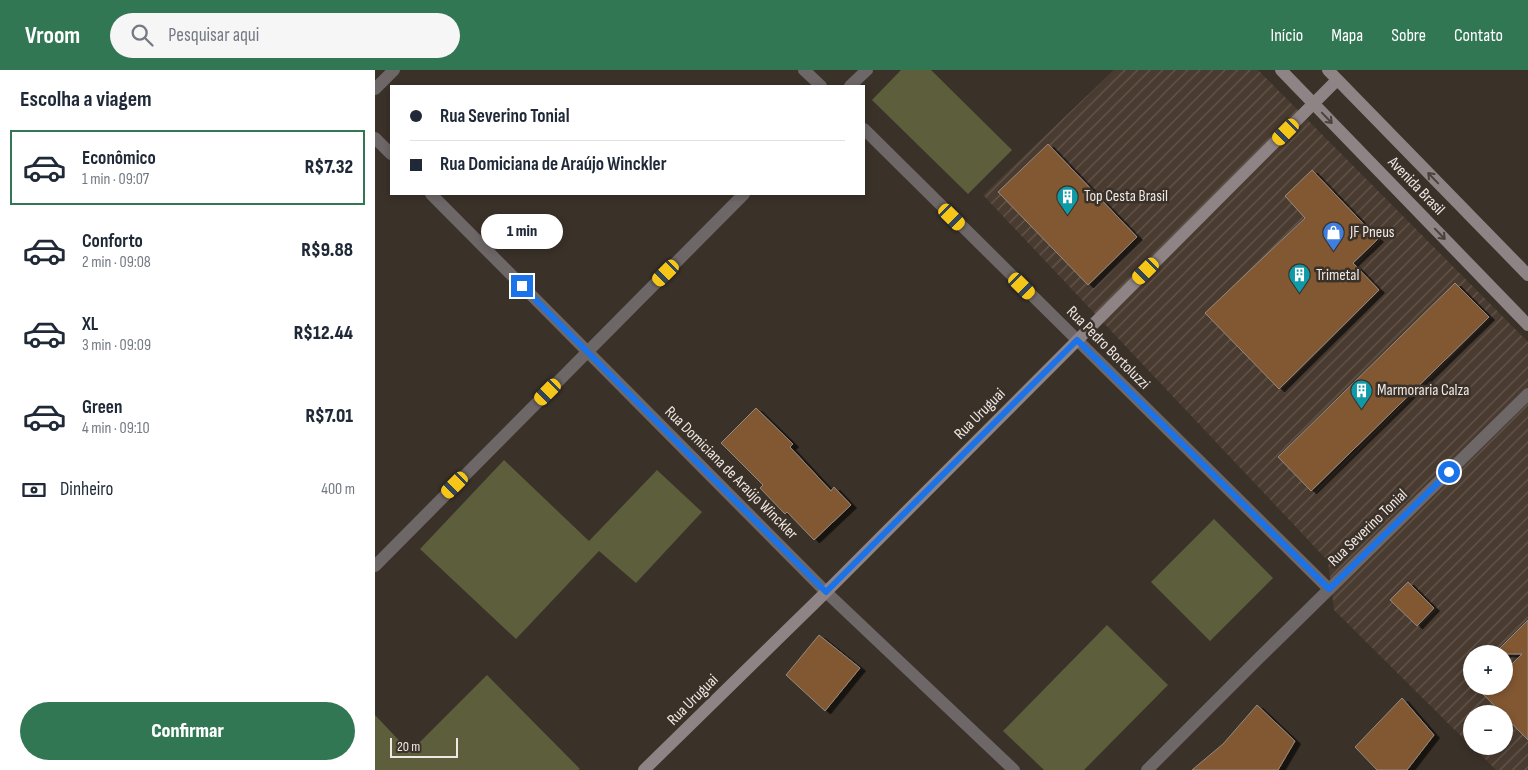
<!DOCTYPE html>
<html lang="pt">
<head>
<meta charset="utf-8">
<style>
	:root { --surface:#fff; --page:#f6f6f7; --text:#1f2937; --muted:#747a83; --line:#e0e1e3; --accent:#327754 }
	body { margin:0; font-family:"Sofia Sans Condensed",sans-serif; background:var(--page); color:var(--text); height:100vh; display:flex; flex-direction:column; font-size:19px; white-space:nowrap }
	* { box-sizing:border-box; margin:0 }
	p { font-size:16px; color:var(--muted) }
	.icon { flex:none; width:28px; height:28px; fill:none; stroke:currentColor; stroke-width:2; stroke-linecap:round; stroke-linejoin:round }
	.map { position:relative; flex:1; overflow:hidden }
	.panel { display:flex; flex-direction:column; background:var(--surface); width:375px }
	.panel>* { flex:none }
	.hud { position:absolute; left:15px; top:15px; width:475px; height:110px; border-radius:0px; box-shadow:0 2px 8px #0003; display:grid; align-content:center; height:110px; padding:0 20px; background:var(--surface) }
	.controls { position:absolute; left:1088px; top:575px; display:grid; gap:10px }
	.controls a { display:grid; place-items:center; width:50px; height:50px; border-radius:50%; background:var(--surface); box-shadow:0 2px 8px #0003; font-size:25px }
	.scale { position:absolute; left:15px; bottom:12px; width:68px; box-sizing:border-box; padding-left:5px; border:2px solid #efe8e4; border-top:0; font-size:14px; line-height:18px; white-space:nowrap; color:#efe8e4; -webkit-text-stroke:4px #3a3129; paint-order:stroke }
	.end { position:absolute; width:22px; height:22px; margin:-11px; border:6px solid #1a73e8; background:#fff; box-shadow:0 0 0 2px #fff }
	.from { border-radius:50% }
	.bubble { position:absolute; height:35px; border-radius:18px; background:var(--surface); box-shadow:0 2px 8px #0003; font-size:16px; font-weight:800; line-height:35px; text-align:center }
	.car { position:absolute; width:15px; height:30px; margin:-15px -8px; border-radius:6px; box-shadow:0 0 4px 1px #0007; background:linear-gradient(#f5c518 24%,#345 0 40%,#f5c518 0 76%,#345 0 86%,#f5c518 0) }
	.hud b { display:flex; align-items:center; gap:18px; height:48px; font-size:19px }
	.hud b+b { border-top:1px solid var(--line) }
	.hud i { width:12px; height:12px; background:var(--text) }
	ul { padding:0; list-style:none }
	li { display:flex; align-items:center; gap:15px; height:75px; margin:0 10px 8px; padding:0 10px; border:2px solid transparent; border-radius:0px }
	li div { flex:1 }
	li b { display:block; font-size:19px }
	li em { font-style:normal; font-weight:800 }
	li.active { border-color:var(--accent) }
	li>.icon { width:45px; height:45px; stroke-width:1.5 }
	h2 { padding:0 20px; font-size:22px; line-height:60px }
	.pay { display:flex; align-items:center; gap:12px; height:55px; padding:0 20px; font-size:19px }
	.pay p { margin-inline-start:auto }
	.button { display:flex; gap:10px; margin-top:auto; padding:10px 20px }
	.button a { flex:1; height:58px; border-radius:30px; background:var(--accent); color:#fff; font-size:20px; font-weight:800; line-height:58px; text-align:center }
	header { display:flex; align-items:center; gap:30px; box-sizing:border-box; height:70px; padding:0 25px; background:var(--accent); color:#fff }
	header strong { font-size:24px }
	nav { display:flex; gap:28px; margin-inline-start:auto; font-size:18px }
	.search { width:350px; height:45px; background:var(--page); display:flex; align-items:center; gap:12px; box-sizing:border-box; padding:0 18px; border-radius:28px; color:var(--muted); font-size:19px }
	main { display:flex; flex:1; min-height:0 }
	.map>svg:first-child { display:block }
	.industrial { fill:url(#industrial-furrows); fill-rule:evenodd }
	.grass { fill:#5c5e3c }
	.building { fill:#825832; stroke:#958a81; filter:url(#shadow) }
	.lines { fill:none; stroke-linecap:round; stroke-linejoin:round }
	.street { stroke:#6e6768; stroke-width:12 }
	.secondary { stroke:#8f8485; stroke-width:12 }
	.oneway { stroke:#4b423b }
	.route { stroke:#1a73e8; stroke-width:6 }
	.labels { text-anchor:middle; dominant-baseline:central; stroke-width:5; stroke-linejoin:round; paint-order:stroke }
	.street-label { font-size:16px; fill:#efe8e4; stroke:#3a3129 }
	.poi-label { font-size:16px; fill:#efe8e4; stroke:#3a3129; text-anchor:start }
</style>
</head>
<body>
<header>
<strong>Vroom</strong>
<div class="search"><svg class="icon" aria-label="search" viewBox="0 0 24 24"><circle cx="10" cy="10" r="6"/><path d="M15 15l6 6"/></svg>Pesquisar aqui</div>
<nav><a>Início</a><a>Mapa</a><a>Sobre</a><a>Contato</a></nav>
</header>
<main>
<section class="panel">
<h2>Escolha a viagem</h2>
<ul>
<li class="active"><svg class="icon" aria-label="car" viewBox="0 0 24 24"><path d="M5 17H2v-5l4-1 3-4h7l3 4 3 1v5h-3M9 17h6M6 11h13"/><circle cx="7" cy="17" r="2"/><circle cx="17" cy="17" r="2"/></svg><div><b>Econômico</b><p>1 min · 09:07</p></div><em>R$7.32</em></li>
<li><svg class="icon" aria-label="car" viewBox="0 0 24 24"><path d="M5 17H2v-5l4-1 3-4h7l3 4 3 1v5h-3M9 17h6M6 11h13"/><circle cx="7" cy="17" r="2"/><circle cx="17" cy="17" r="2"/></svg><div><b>Conforto</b><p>2 min · 09:08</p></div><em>R$9.88</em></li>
<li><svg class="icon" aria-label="car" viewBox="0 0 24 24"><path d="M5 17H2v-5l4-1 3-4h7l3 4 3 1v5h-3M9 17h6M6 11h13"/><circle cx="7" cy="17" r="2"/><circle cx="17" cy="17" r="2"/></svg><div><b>XL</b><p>3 min · 09:09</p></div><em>R$12.44</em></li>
<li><svg class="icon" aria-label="car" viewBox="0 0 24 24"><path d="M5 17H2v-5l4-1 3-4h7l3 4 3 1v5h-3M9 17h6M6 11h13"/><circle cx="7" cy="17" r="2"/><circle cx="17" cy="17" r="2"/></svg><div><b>Green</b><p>4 min · 09:10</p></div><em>R$7.01</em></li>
</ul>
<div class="pay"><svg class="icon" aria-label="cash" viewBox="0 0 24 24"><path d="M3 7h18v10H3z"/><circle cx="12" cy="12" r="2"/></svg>Dinheiro<p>400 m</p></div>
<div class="button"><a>Confirmar</a></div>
</section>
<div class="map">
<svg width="1153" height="700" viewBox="0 0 1153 700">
	<defs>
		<pattern id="industrial-furrows" width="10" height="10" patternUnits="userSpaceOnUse" patternTransform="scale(1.25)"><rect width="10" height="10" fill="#493b30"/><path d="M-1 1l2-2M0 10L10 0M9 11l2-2" fill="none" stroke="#64574e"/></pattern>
		<filter id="shadow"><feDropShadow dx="5.5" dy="3" stdDeviation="0" flood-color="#0009"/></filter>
	</defs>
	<rect width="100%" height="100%" fill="#3a3129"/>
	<path class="industrial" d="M739,0H883L1153,272V700H1121L1097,676H1129V644H1096V676L959,540L953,491L608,125ZM1096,584H1129V616H1096Z"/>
	<g class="grass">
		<path d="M526,0H556L637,80L593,124L497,30Z"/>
		<path d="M129,390L214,471L282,400L327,442L261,513L224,481L141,569L45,479Z"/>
		<path d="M839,449L898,508L835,571L776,512Z"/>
		<path d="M732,555L793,615L709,700H669L628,661Z"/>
		<path d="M112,605L205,699L203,700H0V645L35,682Z"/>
	</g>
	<g class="building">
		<path d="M673,74L762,167L713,215L623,122Z"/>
		<path d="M937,100L1003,169L978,193L1004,220L904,319L830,243L930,148L910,126Z"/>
		<path d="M1080,213L1114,247L936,421L903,387Z"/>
		<path d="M381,338L418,374L415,377L456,421L459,417L476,435L439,470L412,442L410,444L385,418L388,415L346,373Z"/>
		<path d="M1033,512L1059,538L1042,556L1015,530Z"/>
		<path d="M1153,550V670L1107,623L1114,616H1129V602L1147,584H1119Z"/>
		<path d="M444,565L485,598L450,641L411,605Z"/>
		<path d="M1027,628L1059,665L1032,700H1002L980,677Z"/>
		<path d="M882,635L920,671L903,700H817L848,674Z"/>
	</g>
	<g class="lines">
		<g class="street">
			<path d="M429,0L446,16"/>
			<path d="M475,16L492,0"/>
			<path d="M0,19L19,0"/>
			<path d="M489,59L954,519"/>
			<path d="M0,68L16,84"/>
			<path d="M56,124L451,522L639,700"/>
			<path d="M0,496L369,124"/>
			<path d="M772,700L882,590L1153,324"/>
		</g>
		<g class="secondary">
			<path d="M906,0L1153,255"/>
			<path d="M953,0L1153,205"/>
			<path d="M269,700L451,522L962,10"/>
		</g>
	</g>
	<defs><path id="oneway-shaft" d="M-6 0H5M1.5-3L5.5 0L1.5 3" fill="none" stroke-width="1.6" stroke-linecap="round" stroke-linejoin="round" transform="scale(1.25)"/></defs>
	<g class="oneway">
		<use href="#oneway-shaft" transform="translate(952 48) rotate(46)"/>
		<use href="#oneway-shaft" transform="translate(1058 108) rotate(-134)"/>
		<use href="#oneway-shaft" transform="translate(1065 164) rotate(46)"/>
	</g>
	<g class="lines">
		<path class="route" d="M147,216L451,522L702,270L954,519L1074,402"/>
	</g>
	<defs>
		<symbol id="building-pin" viewBox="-11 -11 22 30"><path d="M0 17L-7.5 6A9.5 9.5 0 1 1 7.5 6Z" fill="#0f9aa8" stroke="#3a3129"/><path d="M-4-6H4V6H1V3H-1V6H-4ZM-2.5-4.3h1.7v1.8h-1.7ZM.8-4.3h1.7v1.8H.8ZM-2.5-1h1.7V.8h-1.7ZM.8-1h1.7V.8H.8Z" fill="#fff"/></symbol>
		<symbol id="shop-pin" viewBox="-11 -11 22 30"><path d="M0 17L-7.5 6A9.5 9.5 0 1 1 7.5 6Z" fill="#3f7fe0" stroke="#3a3129"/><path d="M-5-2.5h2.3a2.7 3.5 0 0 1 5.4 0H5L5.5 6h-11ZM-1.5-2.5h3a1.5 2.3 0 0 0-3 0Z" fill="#fff"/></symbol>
	</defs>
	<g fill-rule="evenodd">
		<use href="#building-pin" x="680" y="114" width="25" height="34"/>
		<use href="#shop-pin" x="946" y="150" width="25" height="34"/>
		<use href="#building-pin" x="912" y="192" width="25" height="34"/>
		<use href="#building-pin" x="974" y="308" width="25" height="34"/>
	</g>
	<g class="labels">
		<g class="street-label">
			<text transform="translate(1041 116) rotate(46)">Avenida Brasil</text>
			<text transform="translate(733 278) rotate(45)">Rua Pedro Bortoluzzi</text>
			<text transform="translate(605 344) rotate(-45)">Rua Uruguai</text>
			<text transform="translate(356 403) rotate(45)">Rua Domiciana de Araújo Winckler</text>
			<text transform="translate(993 458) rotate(-44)">Rua Severino Tonial</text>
			<text transform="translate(318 630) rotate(-45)">Rua Uruguai</text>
		</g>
		<g class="poi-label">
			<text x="709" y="126">Top Cesta Brasil</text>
			<text x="975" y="162">JF Pneus</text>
			<text x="941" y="205">Trimetal</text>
			<text x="1002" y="320">Marmoraria Calza</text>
		</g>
	</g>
</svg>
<div class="controls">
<a>+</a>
<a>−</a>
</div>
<div class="scale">20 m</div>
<i class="end from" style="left:1074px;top:402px"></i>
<i class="end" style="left:147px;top:216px"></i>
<div class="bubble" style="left:106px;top:144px;width:82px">1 min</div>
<i class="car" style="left:911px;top:62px;rotate:225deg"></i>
<i class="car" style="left:577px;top:147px;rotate:135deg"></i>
<i class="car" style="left:771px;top:201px;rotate:225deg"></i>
<i class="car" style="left:291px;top:203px;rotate:225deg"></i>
<i class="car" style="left:647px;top:216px;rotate:135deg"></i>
<i class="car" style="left:173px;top:322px;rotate:225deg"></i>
<i class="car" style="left:80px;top:415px;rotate:225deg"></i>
<div class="hud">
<b><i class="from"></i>Rua Severino Tonial</b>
<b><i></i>Rua Domiciana de Araújo Winckler</b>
</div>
</div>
</main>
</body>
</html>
